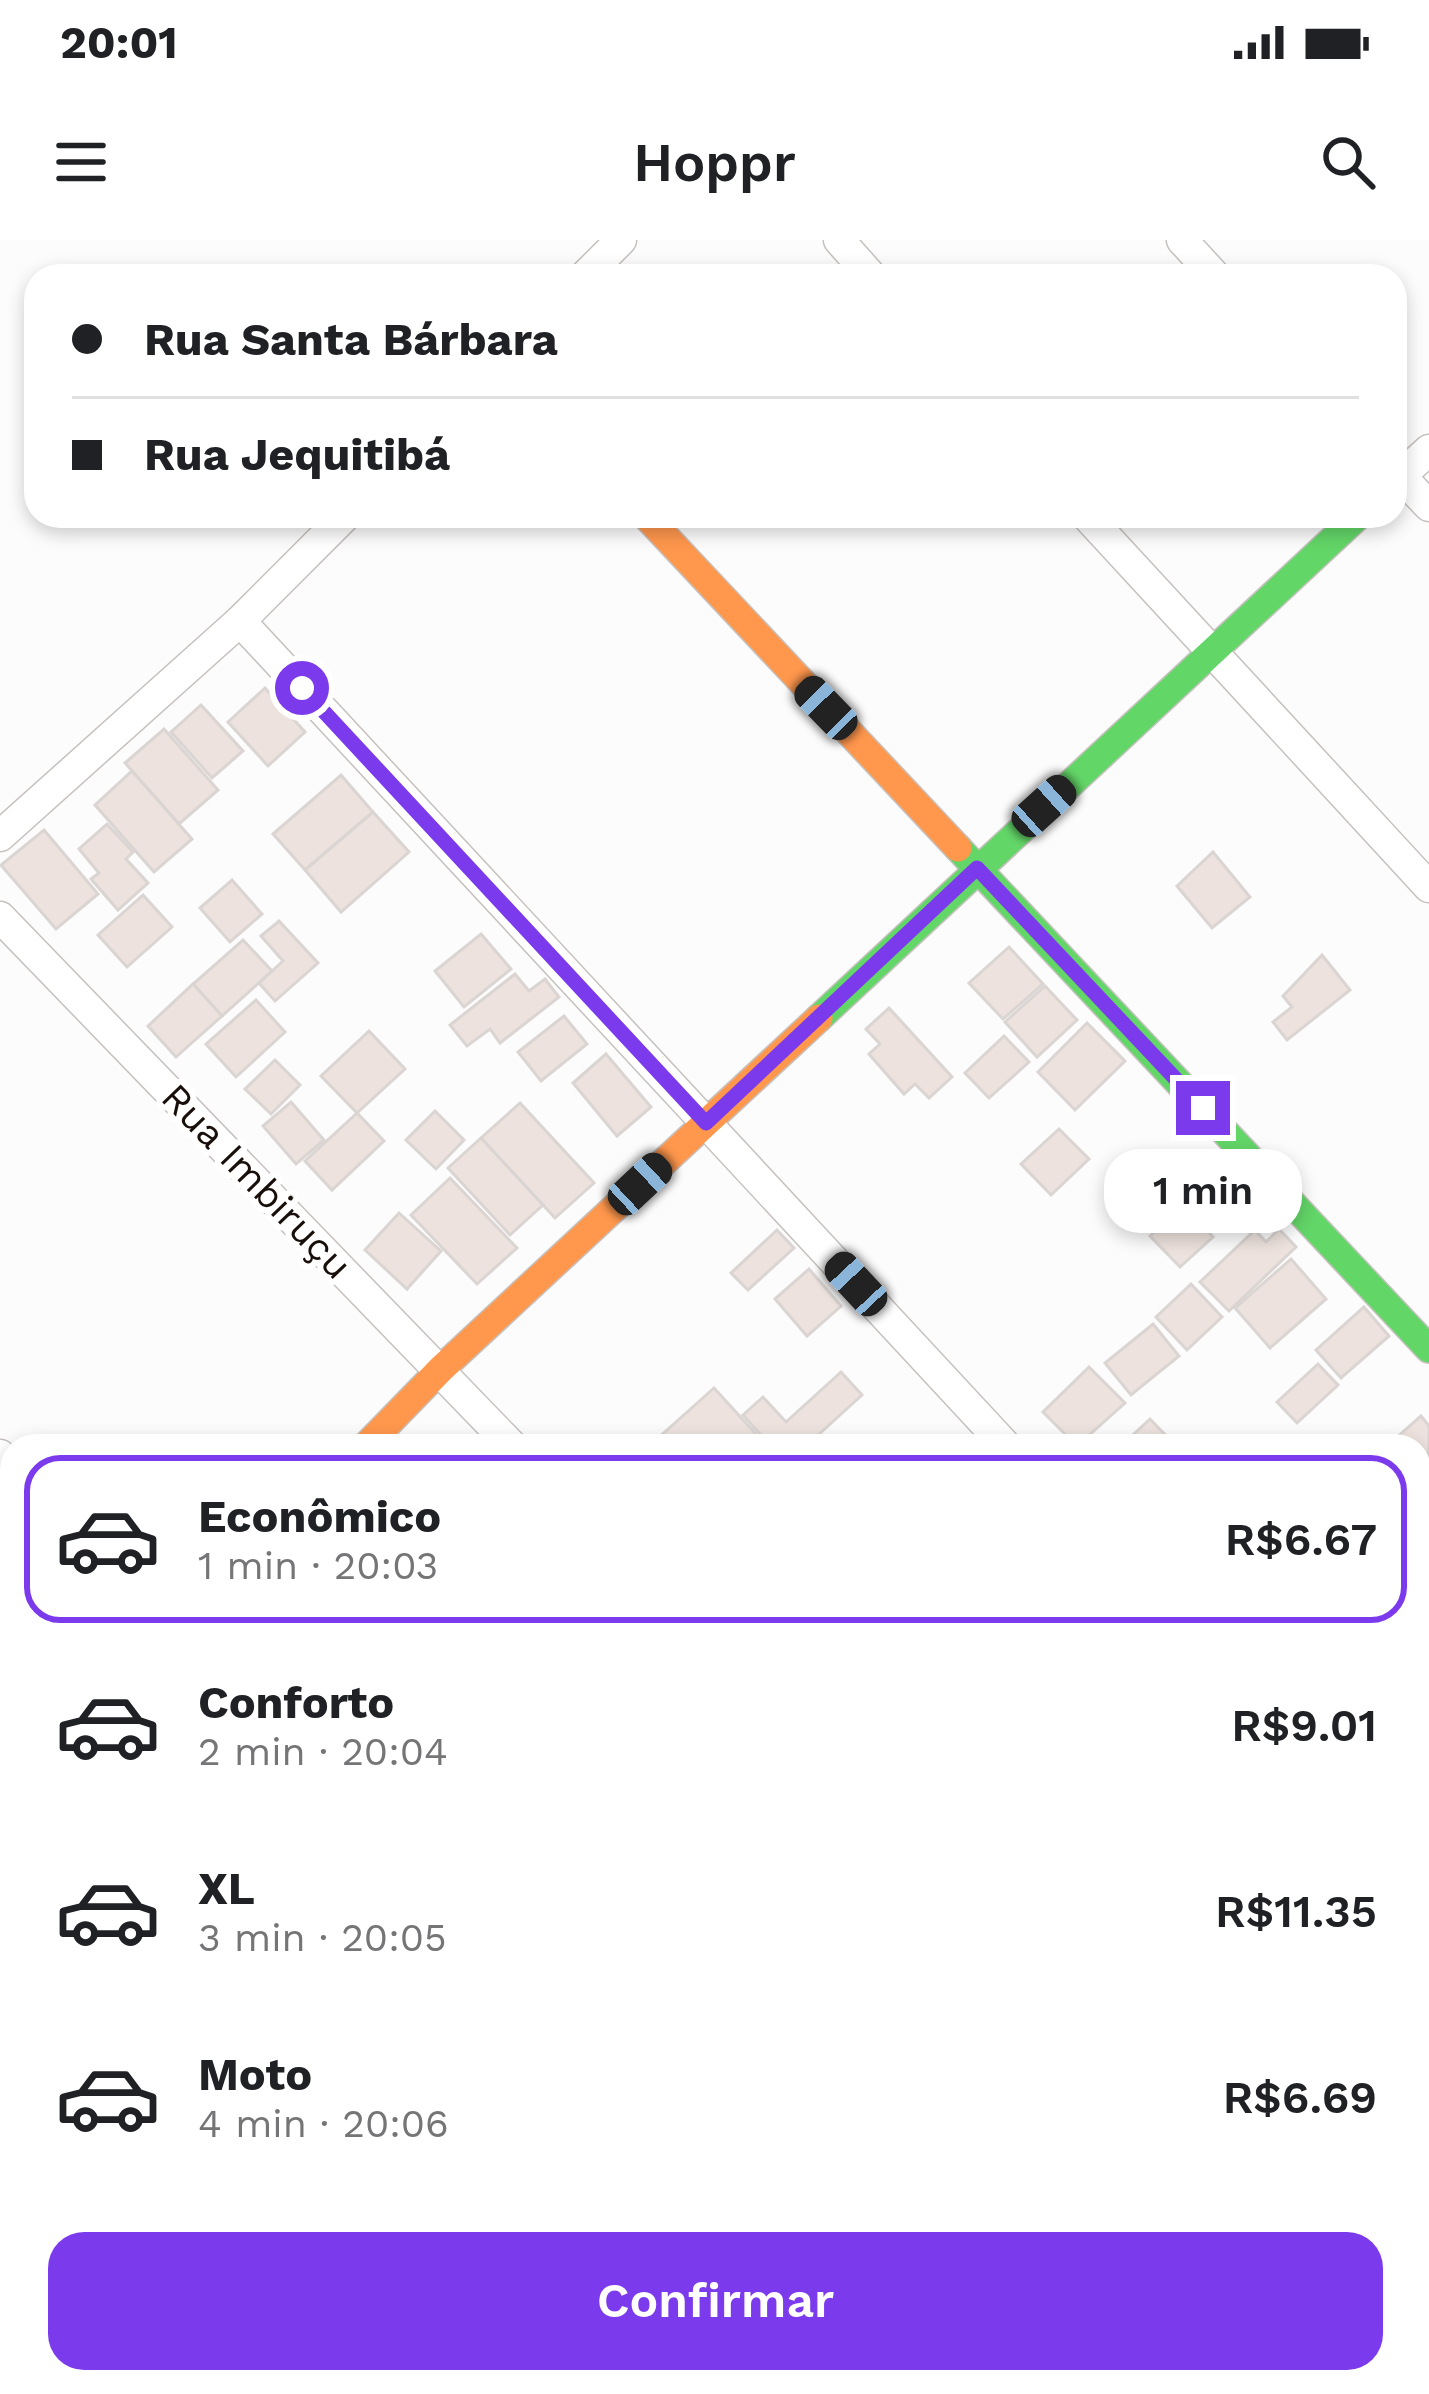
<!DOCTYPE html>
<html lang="pt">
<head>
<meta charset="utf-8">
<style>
	:root { --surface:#fff; --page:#f2f2f2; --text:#202124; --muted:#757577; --line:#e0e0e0; --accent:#7c3aed }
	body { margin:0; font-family:"Work Sans",sans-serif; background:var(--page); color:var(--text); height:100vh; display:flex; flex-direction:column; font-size:45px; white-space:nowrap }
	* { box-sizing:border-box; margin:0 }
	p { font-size:39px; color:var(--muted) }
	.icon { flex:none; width:66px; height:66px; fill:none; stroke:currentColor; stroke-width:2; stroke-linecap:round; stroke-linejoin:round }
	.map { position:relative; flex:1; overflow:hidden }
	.sheet { position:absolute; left:0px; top:1194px; width:1431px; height:960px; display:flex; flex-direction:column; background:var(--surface); border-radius:36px 36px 0 0; box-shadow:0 6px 18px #0003 }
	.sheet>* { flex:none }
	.guide { position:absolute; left:24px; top:24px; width:1383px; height:264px; border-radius:36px; box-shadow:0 6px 18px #0003; display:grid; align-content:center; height:264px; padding:0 48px; background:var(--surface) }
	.end { position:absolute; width:54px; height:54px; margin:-27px; border:15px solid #7c3aed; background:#fff; box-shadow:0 0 0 6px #fff }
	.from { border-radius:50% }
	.bubble { position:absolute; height:84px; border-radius:36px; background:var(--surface); box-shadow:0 6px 18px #0003; font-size:39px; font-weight:600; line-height:84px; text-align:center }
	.car { position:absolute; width:36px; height:72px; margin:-36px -18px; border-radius:15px; box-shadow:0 0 9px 3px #0007; background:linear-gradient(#222 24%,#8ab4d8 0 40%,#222 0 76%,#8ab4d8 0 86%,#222 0) }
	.guide b { display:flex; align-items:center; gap:42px; height:114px; font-size:45px }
	.guide b+b { border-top:3px solid var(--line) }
	.guide i { width:30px; height:30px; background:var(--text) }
	ul { padding:21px 0 0; list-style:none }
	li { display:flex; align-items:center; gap:36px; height:168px; margin:0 24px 18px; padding:0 24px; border:6px solid transparent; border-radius:36px }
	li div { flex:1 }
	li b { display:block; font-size:45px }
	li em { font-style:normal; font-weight:600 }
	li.on { border-color:var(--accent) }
	li>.icon { width:108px; height:108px; stroke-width:1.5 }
	.action { display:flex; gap:24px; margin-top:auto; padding:24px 48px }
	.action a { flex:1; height:138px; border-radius:36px; background:var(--accent); color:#fff; font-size:48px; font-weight:600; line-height:138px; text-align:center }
	.status { display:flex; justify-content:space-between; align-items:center; height:84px; padding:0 60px; background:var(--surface); direction:ltr }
	.status svg { height:33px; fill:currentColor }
	header { display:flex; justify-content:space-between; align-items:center; height:156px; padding:0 48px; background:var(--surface); font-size:54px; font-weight:600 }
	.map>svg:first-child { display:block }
	.building { fill:#ede2dd; stroke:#dad5d2; stroke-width:3 }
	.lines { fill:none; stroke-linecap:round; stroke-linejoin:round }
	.street-casing { stroke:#c6c1be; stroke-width:33 }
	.fast-casing { stroke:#c6c1be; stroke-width:30 }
	.slow-casing { stroke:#c6c1be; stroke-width:30 }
	.street { stroke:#fff; stroke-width:30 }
	.fast { stroke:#63d668; stroke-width:27 }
	.slow { stroke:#ff974d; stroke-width:27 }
	.route { stroke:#7c3aed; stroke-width:15 }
	.labels { text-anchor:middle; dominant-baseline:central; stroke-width:12; stroke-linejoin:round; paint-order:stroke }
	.street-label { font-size:39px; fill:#180f0a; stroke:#fff }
</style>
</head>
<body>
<div class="status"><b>20:01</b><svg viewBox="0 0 49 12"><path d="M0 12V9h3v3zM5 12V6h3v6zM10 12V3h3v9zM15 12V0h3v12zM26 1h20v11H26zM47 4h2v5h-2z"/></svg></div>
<header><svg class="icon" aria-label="menu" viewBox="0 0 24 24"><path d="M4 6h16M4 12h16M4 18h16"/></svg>Hoppr<svg class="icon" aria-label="search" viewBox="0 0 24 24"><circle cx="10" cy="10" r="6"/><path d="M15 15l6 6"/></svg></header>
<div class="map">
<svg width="1429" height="2154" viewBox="0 0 1429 2154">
	<rect width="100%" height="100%" fill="#fcfcfc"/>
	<g class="building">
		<path d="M265,448L305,492L268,526L228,482Z"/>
		<path d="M201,465L243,511L212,538L171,492Z"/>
		<path d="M164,489L218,550L179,584L125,523Z"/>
		<path d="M132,531L192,599L154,632L95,565Z"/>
		<path d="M341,535L373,572L305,630L273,594Z"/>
		<path d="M373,572L409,612L341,672L305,630Z"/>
		<path d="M107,584L133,612L126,619L148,643L118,670L91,639L99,633L79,609Z"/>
		<path d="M44,590L98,654L56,689L1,625Z"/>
		<path d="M1213,612L1250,657L1212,688L1177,646Z"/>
		<path d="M232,640L262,674L230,702L200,668Z"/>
		<path d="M143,655L172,687L127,727L98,695Z"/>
		<path d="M279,681L318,723L275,761L259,743L283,721L261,696Z"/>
		<path d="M481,694L511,729L464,767L435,731Z"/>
		<path d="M243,700L272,731L222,776L193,744Z"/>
		<path d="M1009,707L1043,744L1003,779L969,743Z"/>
		<path d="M1322,715L1350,750L1287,800L1273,782L1292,767L1283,756Z"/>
		<path d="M515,734L529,751L545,739L559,757L500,803L490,789L467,806L450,785Z"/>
		<path d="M193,744L222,776L176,817L148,786Z"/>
		<path d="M1045,746L1077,780L1037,817L1005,782Z"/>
		<path d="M256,760L285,792L236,837L206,804Z"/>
		<path d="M889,768L952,837L929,858L915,844L904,854L869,814L880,804L866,789Z"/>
		<path d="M564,776L587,804L541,841L518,812Z"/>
		<path d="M1087,783L1125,821L1075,870L1038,832Z"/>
		<path d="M369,791L405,829L357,873L321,836Z"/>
		<path d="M1004,796L1029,822L989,858L965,833Z"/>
		<path d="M606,814L651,867L617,896L573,843Z"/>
		<path d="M275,820L300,845L271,874L245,849Z"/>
		<path d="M291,862L324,900L296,924L263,886Z"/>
		<path d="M520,863L594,943L555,978L481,898Z"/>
		<path d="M435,871L464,900L436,929L406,900Z"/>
		<path d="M357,873L384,901L332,950L305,921Z"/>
		<path d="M1059,889L1089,919L1051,955L1021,924Z"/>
		<path d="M481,898L543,965L510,995L448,928Z"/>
		<path d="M450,938L517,1008L477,1044L411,975Z"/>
		<path d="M1184,965L1213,997L1180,1027L1150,996Z"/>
		<path d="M399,973L441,1011L407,1049L365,1010Z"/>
		<path d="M1279,989L1296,1007L1229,1071L1200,1042L1255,990L1266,1002Z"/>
		<path d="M777,990L794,1008L748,1050L731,1033Z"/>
		<path d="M1291,1019L1326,1059L1270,1108L1235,1068Z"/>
		<path d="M809,1029L841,1066L807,1096L775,1059Z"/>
		<path d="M1191,1044L1222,1077L1187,1110L1156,1077Z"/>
		<path d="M1364,1067L1389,1096L1341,1138L1316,1110Z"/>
		<path d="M1153,1084L1179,1116L1131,1155L1105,1123Z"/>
		<path d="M1318,1124L1338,1145L1297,1183L1277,1162Z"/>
		<path d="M1089,1127L1125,1163L1077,1206L1043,1172Z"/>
		<path d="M841,1132L862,1155L806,1206H771L743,1175L763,1157L786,1182Z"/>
		<path d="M714,1148L767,1206H661L656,1200Z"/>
		<path d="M1421,1176L1429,1186V1232L1419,1240V1206H1387Z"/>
		<path d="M1150,1179L1176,1206H1121Z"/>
		<path d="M1419,1292L1429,1303V1312L1419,1321Z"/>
		<path d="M1429,1318V1375L1419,1364V1327Z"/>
		<path d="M10,1642L12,1713L5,1719L0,1713V1651Z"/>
		<path d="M1429,1813V1866L1419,1854V1821Z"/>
		<path d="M1419,1948L1429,1959V1988L1419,1997Z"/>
		<path d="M1429,2022V2079L1419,2087V2031Z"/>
		<path d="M12,2140L77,2142L84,2150L80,2154H0Z"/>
		<path d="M101,2142H106L116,2154H87Z"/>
	</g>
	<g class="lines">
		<defs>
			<g id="street">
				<path d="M839,0L871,36"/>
				<path d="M1182,0L1215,36"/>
				<path d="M585,36L621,0"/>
				<path d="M1395,230L1429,266"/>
				<path d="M1395,241L1429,210"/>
				<path d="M1087,276L1429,647"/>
				<path d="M240,381L1006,1206"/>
				<path d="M0,596L240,381L345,276"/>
				<path d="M0,677L512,1206"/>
				<path d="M0,1215L12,1229"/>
				<path d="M0,1563L12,1552"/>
				<path d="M1419,1651L1429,1662"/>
				<path d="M1419,1763L1429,1754"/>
				<path d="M0,1770L12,1782"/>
				<path d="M348,2142L359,2154"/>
				<path d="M868,2142L879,2154"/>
				<path d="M1382,2142L1393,2154"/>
				<path d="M999,2154L1012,2142"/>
			</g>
			<g id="fast">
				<path d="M958,608L1429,1109"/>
				<path d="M819,778L1358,276"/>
			</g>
			<g id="slow">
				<path d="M646,276L958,608"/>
				<path d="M366,1206L441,1129L819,778"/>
			</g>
		</defs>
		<use href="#street" class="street-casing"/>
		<use href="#fast" class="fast-casing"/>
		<use href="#slow" class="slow-casing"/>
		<use href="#street" class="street"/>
		<use href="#fast" class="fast"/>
		<use href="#slow" class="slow"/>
	</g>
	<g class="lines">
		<path class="route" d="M302,448L706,883L977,628L1203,868"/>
	</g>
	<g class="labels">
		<g class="street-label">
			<text transform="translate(257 941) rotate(46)">Rua Imbiruçu</text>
		</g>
	</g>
</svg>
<i class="end from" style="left:302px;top:448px"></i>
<i class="end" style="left:1203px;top:868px"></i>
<div class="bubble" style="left:1104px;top:909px;width:198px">1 min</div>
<i class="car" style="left:826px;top:468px;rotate:316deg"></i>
<i class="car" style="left:1044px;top:566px;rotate:48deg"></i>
<i class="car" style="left:640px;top:944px;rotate:47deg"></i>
<i class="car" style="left:856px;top:1044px;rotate:317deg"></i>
<div class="guide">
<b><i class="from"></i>Rua Santa Bárbara</b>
<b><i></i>Rua Jequitibá</b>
</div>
<section class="sheet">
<ul>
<li class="on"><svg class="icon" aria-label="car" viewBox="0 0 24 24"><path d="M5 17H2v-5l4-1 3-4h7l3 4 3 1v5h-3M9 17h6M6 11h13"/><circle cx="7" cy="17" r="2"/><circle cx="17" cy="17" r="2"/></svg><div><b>Econômico</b><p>1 min · 20:03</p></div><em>R$6.67</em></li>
<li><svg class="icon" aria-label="car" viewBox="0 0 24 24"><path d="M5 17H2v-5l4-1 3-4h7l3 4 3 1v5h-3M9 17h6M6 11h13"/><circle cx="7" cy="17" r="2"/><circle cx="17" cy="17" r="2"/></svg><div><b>Conforto</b><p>2 min · 20:04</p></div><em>R$9.01</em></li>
<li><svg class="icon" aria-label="car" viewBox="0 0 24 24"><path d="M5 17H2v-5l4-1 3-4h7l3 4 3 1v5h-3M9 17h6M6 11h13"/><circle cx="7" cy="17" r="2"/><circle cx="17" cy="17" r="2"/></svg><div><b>XL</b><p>3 min · 20:05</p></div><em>R$11.35</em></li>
<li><svg class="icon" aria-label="car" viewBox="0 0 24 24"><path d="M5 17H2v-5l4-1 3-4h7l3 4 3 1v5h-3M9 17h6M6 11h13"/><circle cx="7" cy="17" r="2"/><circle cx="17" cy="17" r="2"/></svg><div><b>Moto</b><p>4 min · 20:06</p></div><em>R$6.69</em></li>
</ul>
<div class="action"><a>Confirmar</a></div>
</section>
</div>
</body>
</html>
